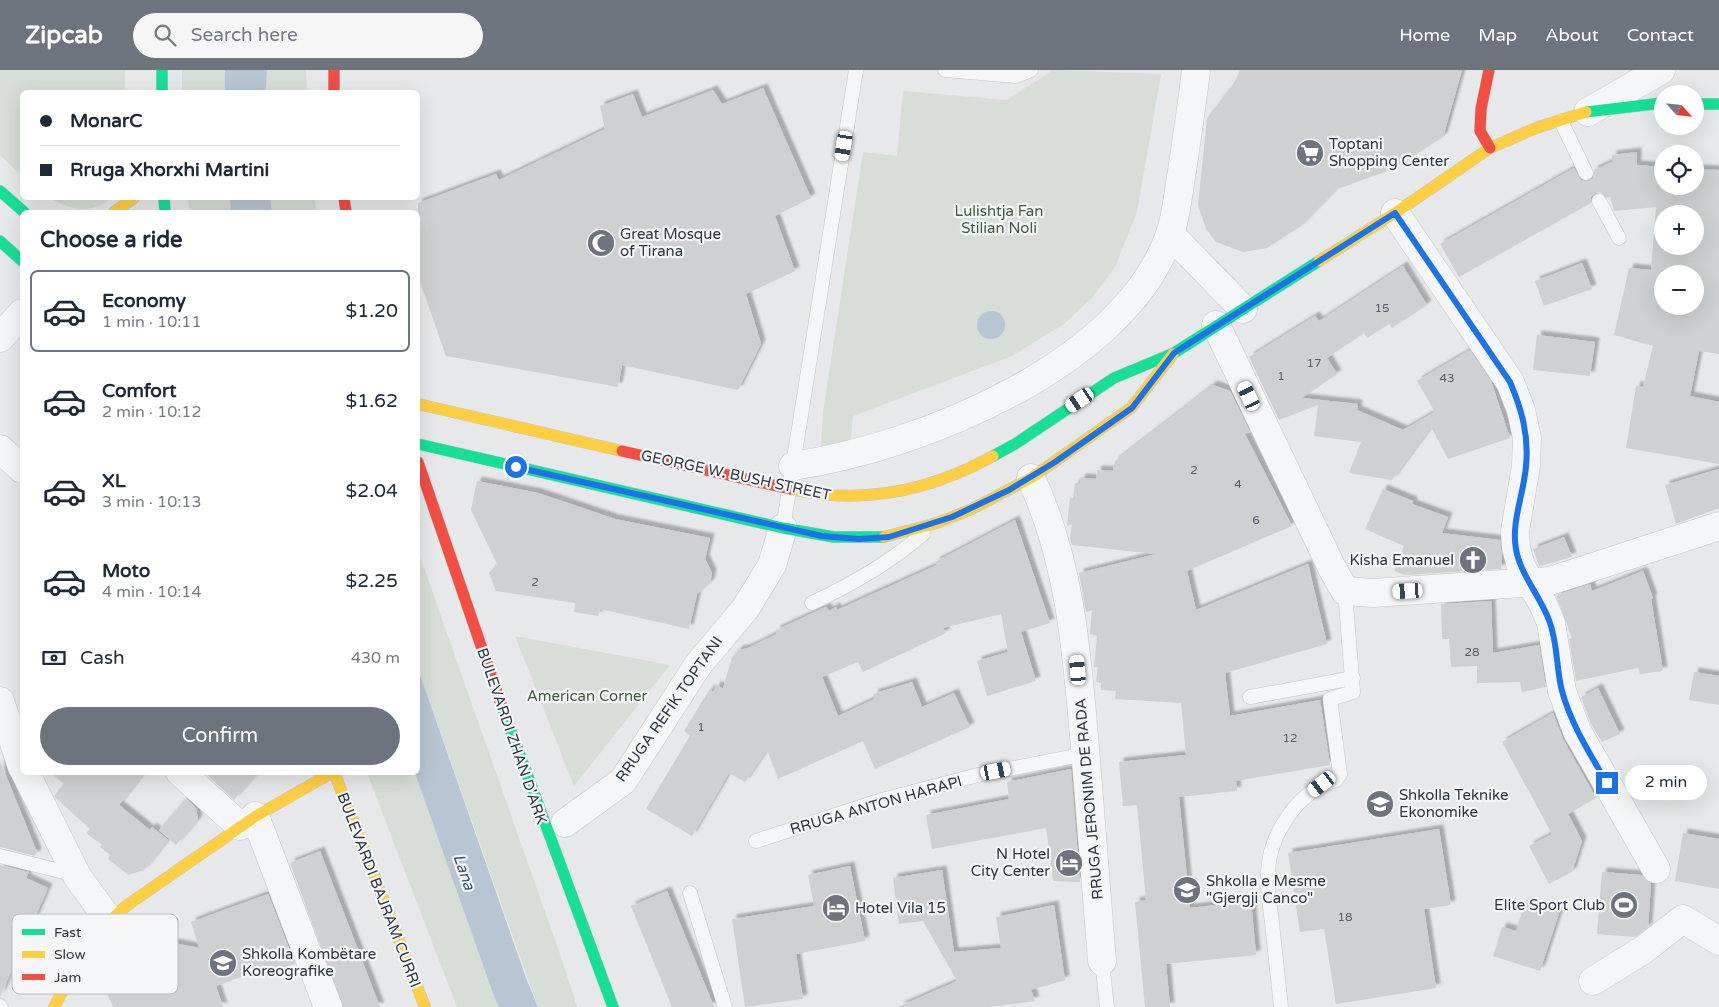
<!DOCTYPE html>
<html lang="en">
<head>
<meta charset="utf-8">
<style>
	:root { --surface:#fff; --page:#f6f6f7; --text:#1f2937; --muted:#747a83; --line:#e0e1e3; --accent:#6e747d }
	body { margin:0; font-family:"Varela Round",sans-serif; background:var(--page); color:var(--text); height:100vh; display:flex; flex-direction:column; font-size:19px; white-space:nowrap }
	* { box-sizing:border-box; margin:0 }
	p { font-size:16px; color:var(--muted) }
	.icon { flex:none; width:28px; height:28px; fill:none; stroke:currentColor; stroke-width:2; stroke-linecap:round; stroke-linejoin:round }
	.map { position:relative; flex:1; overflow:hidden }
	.panel { position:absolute; left:20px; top:140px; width:400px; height:565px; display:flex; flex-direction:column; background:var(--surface); border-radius:8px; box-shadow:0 5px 20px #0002 }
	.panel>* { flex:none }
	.guide { position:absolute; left:20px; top:20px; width:400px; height:110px; border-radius:8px; box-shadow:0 5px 20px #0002; display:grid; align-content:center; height:110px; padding:0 20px; background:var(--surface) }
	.needle { width:32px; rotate:117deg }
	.controls { position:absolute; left:1654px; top:15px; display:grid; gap:10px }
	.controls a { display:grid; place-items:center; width:50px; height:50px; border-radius:50%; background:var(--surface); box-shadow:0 5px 20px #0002; font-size:25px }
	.end { position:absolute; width:22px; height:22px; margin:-11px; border:6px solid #1a73e8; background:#fff; box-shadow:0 0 0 2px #fff }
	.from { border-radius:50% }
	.bubble { position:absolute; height:35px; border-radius:18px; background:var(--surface); box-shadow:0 5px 20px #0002; font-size:16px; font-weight:600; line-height:35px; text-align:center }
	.car { position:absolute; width:15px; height:30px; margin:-15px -8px; border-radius:6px; box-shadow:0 0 4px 1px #0007; background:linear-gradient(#fff 24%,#345 0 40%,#fff 0 76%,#345 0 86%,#fff 0) }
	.guide b { display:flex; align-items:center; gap:18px; height:48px; font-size:19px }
	.guide b+b { border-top:1px solid var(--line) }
	.guide i { width:12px; height:12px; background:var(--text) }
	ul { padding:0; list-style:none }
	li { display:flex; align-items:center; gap:15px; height:82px; margin:0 10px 8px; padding:0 10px; border:2px solid transparent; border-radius:8px }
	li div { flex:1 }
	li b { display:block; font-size:19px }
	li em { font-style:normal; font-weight:600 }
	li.active { border-color:var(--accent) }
	li>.icon { width:45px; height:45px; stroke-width:1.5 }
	h2 { padding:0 20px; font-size:22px; line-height:60px }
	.pay { display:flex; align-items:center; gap:12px; height:55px; padding:0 20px; font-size:19px }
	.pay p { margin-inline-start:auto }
	.primary-button { display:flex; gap:10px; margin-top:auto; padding:10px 20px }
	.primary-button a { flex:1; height:58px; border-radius:30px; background:var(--accent); color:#fff; font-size:20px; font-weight:600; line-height:58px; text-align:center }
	header { display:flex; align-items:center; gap:30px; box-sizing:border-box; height:70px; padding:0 25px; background:var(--accent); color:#fff }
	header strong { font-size:24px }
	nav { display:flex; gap:28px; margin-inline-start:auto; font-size:18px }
	.search { width:350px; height:45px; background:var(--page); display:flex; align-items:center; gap:12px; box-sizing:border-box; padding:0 18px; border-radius:28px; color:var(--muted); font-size:19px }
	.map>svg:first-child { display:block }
	.green { fill:#d7ddd7 }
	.water { fill:#b8c5d2 }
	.building { fill:#ced0d2; fill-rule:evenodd; filter:url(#shadow) }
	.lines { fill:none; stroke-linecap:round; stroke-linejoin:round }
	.lane-casing { stroke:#c4c6c8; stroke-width:15 }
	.street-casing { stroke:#c4c6c8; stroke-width:29 }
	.fast-casing { stroke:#c4c6c8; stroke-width:12 }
	.slow-casing { stroke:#c4c6c8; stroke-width:12 }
	.jam-casing { stroke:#c4c6c8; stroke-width:12 }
	.lane { stroke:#f5f6f7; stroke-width:14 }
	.street { stroke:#f5f6f7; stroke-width:28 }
	.fast { stroke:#16e098; stroke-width:11 }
	.slow { stroke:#ffcf43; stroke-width:11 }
	.jam { stroke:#f24e42; stroke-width:11 }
	.route { stroke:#1a73e8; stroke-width:6 }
	.labels { text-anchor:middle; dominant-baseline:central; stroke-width:4.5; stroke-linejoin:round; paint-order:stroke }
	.number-label { font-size:12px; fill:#575d67 }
	.poi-label { font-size:15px; fill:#2e3642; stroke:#f4f6f8; text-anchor:start }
	.park-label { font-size:15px; fill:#435d3c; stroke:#f4f6f8 }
	.street-label { font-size:15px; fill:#2e3642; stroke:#f4f6f8 }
	.water-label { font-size:16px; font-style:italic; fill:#3b5673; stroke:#f4f6f8 }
	.key { fill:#f4f6f8; stroke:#b9bcc1; stroke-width:1 }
	.key-label { font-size:14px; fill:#2e3642 }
</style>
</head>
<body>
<header>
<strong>Zipcab</strong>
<div class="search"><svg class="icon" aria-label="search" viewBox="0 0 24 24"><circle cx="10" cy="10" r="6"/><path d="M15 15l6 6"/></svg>Search here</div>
<nav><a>Home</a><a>Map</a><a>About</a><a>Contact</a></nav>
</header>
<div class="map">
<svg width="1719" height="937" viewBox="0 0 1719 937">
	<defs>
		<filter id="shadow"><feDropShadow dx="4.5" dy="-4.5" stdDeviation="1" flood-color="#0004"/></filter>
	</defs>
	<rect width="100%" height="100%" fill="#e6e8ea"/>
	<g class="green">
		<path d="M0,0H125V22H22V106L0,85Z"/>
		<rect x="182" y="0" width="43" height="22"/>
		<path d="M267,0H306L307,22H266Z"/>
		<path d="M1053,0L1161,4L1137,142L1115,197L1092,228L1064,254L1012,286L853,346L850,375L821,378L823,342L863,82L897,86L903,21L1007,30Z"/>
		<path d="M50,128H111C92,145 70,140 50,128Z"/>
		<path d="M188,128H230L231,142H189Z"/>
		<path d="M270,128H314L317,142H272Z"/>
		<path d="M418,481L561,887L577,937H538L418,599Z"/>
		<path d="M515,566L670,595L574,716Z"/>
		<path d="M367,703H415L499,937H457Z"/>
	</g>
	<g class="water">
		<path d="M225,0H267L266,22H225Z"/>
		<path d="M230,128H270L272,142H231Z"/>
		<circle cx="991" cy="255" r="14"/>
		<path d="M418,599L526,908L538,937H499L494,926L415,703L418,702Z"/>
	</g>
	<g class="building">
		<path d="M1240,0H1462L1443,67L1391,100L1337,119L1301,156L1267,178L1243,182L1216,172L1206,159L1198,135L1207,48L1234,13Z"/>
		<path d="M763,18L811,128L775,146L795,201L746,224L761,274L738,320L622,295L618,317L446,286L418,206V133L496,104L499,110L605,59L600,36L633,24L642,47L713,20L722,34Z"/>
		<path d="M1637,82V95L1662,97V116H1695V99L1719,100V284L1699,281L1690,326L1719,332V394L1626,378L1636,316L1643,317L1653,276L1614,265L1629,198L1651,200L1656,137L1614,141L1610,127L1607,128L1600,122L1595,123L1591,127V133L1459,207L1440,174L1574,98L1581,110L1589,111L1593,108L1594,100L1612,92V85ZM1662,144H1695V176H1662ZM1662,204H1695V236H1662Z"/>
		<path d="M1582,193L1592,219L1544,236L1535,211Z"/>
		<path d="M1403,196L1427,235L1392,258L1389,254L1367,268L1364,263L1327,288L1337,304L1302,328L1358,334L1357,340L1403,360L1435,342L1417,311L1470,280L1491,311L1510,368L1448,389L1431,357L1392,410L1349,403L1361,372L1314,366L1318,335L1279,350L1249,287L1315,246L1319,251Z"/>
		<path d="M1537,265L1595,272L1590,306L1533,300Z"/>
		<path d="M1213,315L1230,321L1250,362L1245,364L1292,456L1187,501L1196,540L1308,494L1327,574L1225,603L1230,646L1320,630L1330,695L1236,711L1237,721L1179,727L1190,838L1251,831L1256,885L1166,894L1170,937H1145L1135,832L1146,830L1137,735L1123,736L1119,692L1186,685L1181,633L1115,629L1116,621L1101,620V613L1096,612L1098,597H1094L1097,566L1090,564L1092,540L1086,542L1079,503L1156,484L1072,475L1070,468L1072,454L1067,456L1070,428H1073L1075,413H1080L1081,408L1096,409L1097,400L1113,401L1115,391Z"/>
		<path d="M1719,399V438L1676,454L1665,415Z"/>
		<path d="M477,411L538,423L615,449L710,468L705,489L712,503L710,513L697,524L689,559L600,539L598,546L574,542L575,533L496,521L489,503L497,494L471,440Z"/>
		<path d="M1383,419L1413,431L1412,434L1448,447L1442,463L1500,470L1502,487L1501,499L1405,505L1394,501L1404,476L1365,459Z"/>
		<path d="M1015,450L1050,553L1021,562L1036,611L987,626L977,591L1008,582L1001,544L943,558L946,563L863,602L858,592L822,607L838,646L875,629L873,624L912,612L922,637L954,623L970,657L875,699L863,671L778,709L767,680L745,712L729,703L692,766L646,739L690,666L684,661L710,619L713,622L717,615L723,619L732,587L739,580L748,578L777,564L776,560L826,537L829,541L836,537L837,540L937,495L935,492Z"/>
		<path d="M1564,467L1572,487L1539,496L1533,479Z"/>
		<path d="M1643,501L1653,528L1651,529L1663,601L1640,604L1638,598L1576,611L1569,569L1572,568L1556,525L1590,514L1592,521Z"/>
		<path d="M1491,531L1493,583L1539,575L1546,617L1522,622L1520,612L1477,613V596L1451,597L1449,569H1442L1441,534Z"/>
		<path d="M1694,602L1719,606V635L1689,630Z"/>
		<path d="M1598,618L1620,664L1602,672L1591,654L1581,627Z"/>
		<path d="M1553,643L1563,669L1596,728L1568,744L1582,771L1572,802L1549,814L1529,776L1552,764L1502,672Z"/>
		<path d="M0,691L37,782L35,786L0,777Z"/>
		<path d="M1071,699L1080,812L1053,811L1046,758L932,779L926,745L1009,729L1007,712Z"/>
		<path d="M50,702H145L119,735L150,760L152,757L168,770L144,800L128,805L108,789L110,785L100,777L102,775L86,763L90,759L56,728L54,726L64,714Z"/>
		<path d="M204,702H258L234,730Z"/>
		<path d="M186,728L196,738L198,750L176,775L159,760Z"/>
		<path d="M1439,759L1451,835L1424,839L1436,918L1336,934L1324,859L1300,862L1288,783Z"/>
		<path d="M1683,763L1719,769V819L1675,811Z"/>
		<path d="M320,781L380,937H343L290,793Z"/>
		<path d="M0,795L29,802L26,808L48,818L0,927Z"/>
		<path d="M850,796L865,871L796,884L803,929L745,937L732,849L814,836L808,805Z"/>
		<path d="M942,800L954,882L1001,878L996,847L1054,835L1065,910L1031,920L1035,931L990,937H898L957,911L923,851L899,854L893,808Z"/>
		<path d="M1602,802L1641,805L1651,813L1648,857L1635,867L1597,864Z"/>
		<path d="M667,821L714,937H672L631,836Z"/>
		<path d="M268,824L295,894L257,907L255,902L216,916L223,937H113L107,924L121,902L151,890L162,873L169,872L199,878L191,852Z"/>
		<path d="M1525,832L1559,843L1540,901L1493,886L1502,857L1516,861Z"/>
	</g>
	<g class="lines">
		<defs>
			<g id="lane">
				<path d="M945,0L1016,6L1031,0"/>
				<path d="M1561,51L1586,103"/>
				<path d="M1599,131L1619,168"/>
				<path d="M783,458L856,0"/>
				<path d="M812,533C853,514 889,493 923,464"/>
				<path d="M1250,627L1353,608"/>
				<path d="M756,771L882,730L978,705L1085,684"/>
				<path d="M0,786L76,805"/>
				<path d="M690,823L725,937"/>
				<path d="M1102,891L1107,937"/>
				<path d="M0,936L1,937"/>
				<path d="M1281,937C1278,909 1275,881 1272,853C1270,836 1267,820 1268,803C1269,764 1299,720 1336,710L1340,704L1330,629L1353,622L1345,521"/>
			</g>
			<g id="street">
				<path d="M1588,42L1661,0"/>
				<path d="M1395,143L1510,312L1521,340L1527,368L1526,396L1515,461L1516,478L1521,496L1544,536L1551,553L1562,621L1577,661L1656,799"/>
				<path d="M1170,164L1243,239"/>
				<path d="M1216,255L1332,498L1345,521L1373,523L1550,511L1719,456"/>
				<path d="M0,268L22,243"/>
				<path d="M0,379L22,399"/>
				<path d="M793,396C920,377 1125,295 1170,164C1177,144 1178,122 1182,101C1187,67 1192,34 1196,0"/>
				<path d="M1031,408C1071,494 1077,585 1085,678C1091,749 1097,820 1102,891"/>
				<path d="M0,631L22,697"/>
				<path d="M25,702L77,806L109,850"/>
				<path d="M180,702L240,756"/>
				<path d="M255,746L328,937"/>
				<path d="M565,753L623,711L698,595L745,539L758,518L772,495L783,458"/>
				<path d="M1593,911L1643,880L1683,849L1719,871"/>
			</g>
			<g id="fast">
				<path d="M162,0V22"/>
				<path d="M1695,34H1719"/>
				<path d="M1586,42L1662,33"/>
				<path d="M0,121L24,142"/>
				<path d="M164,128L165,142"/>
				<path d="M0,171L22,191"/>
				<path d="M418,374L783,458L834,467H884"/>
				<path d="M993,386L1015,374L1114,308L1174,283L1319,191"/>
				<path d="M501,634L613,937"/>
			</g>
			<g id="slow">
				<path d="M114,142L134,128"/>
				<path d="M1319,191L1395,143L1490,78L1536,58L1586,42"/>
				<path d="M418,334L622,381"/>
				<path d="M790,419C861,435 930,421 993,386"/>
				<path d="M884,467L937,453L972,439L1031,408L1131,338L1173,284"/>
				<path d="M334,702L425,937"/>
				<path d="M54,937L85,880L100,860L126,836L256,746L333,702"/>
			</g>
			<g id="jam">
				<path d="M334,0V22"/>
				<path d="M1489,0L1481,39L1480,61L1490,78"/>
				<path d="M344,128L346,142"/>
				<path d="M622,381L790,419"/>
				<path d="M418,392L501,634"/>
			</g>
		</defs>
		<use href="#lane" class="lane-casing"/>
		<use href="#street" class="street-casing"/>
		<use href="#fast" class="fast-casing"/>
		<use href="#slow" class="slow-casing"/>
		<use href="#jam" class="jam-casing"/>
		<use href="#lane" class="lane"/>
		<use href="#street" class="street"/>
		<use href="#fast" class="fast"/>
		<use href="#slow" class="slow"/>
		<use href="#jam" class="jam"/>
	</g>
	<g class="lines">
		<path class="route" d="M516,397L822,466L859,469L889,467L952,447L1009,420L1055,392L1132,338L1174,283L1395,143L1510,312C1522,340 1529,366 1526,396C1524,423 1511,452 1516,479C1520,504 1540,526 1549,550C1558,573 1556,598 1562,621C1571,654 1590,684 1607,713"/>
	</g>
	<defs>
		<symbol id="supermarket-disc" viewBox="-11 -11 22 22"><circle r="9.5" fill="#6e747d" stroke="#f4f6f8"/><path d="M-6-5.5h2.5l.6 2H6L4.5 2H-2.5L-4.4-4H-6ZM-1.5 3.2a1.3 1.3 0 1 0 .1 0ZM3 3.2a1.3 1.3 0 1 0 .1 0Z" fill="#fff"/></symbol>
		<symbol id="mosque-disc" viewBox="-11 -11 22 22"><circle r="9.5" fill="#6e747d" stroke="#f4f6f8"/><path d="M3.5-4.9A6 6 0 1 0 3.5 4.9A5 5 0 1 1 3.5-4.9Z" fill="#fff"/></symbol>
		<symbol id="church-disc" viewBox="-11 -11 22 22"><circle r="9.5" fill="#6e747d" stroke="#f4f6f8"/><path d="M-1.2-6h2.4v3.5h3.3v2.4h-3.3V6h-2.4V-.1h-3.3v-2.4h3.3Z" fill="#fff"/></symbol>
		<symbol id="school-disc" viewBox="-11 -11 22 22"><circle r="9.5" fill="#6e747d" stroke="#f4f6f8"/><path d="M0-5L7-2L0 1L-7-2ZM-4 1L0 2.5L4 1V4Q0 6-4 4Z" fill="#fff"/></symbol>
		<symbol id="hotel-disc" viewBox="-11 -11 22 22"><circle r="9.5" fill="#6e747d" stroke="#f4f6f8"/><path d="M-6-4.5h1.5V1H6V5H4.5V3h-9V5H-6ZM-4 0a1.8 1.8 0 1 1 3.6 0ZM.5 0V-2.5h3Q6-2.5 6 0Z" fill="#fff"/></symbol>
		<symbol id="stadium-disc" viewBox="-11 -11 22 22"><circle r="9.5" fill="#6e747d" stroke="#f4f6f8"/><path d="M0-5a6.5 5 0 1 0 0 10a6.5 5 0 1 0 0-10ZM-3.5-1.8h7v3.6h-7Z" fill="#fff"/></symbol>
	</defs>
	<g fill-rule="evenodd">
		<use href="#supermarket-disc" x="1294" y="67" width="32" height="32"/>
		<use href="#mosque-disc" x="585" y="157" width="32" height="32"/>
		<use href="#church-disc" x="1457" y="474" width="32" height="32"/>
		<use href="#school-disc" x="1364" y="718" width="32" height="32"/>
		<use href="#hotel-disc" x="1053" y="777" width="32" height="32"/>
		<use href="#school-disc" x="1171" y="804" width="32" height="32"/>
		<use href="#stadium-disc" x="1608" y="819" width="32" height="32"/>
		<use href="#hotel-disc" x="820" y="822" width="32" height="32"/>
		<use href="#school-disc" x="207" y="877" width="32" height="32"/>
	</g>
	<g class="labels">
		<g class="number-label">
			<text x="1382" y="238">15</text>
			<text x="1314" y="293">17</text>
			<text x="1281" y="306">1</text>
			<text x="1447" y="308">43</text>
			<text x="1194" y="400">2</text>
			<text x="1238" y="414">4</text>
			<text x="1256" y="450">6</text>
			<text x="535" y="512">2</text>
			<text x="1472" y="582">28</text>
			<text x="701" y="657">1</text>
			<text x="1290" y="668">12</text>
			<text x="1345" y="847">18</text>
		</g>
		<g class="poi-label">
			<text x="1329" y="74">Toptani<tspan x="1329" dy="17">Shopping Center</tspan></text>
			<text x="620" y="164">Great Mosque<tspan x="620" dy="17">of Tirana</tspan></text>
			<text x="1454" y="490" text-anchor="end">Kisha Emanuel</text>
			<text x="1399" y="725">Shkolla Teknike<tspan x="1399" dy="17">Ekonomike</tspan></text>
			<text x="1050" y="784" text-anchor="end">N Hotel<tspan x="1050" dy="17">City Center</tspan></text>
			<text x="1206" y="811">Shkolla e Mesme<tspan x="1206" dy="17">"Gjergji Canco"</tspan></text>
			<text x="1605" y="835" text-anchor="end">Elite Sport Club</text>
			<text x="855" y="838">Hotel Vila 15</text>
			<text x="242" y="884">Shkolla Kombëtare<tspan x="242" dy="17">Koreografike</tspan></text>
		</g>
		<g class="park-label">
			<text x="999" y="141">Lulishtja Fan<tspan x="999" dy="17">Stilian Noli</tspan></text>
			<text x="587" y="626">American Corner</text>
		</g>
		<g class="street-label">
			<text transform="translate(736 405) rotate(12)">GEORGE W. BUSH STREET</text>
			<text transform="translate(669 639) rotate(-55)">RRUGA REFIK TOPTANI</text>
			<text transform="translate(512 666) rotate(71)">BULEVARDI ZHAN D'ARK</text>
			<text transform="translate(1089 729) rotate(-95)">RRUGA JERONIM DE RADA</text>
			<text transform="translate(876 735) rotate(-16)">RRUGA ANTON HARAPI</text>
			<text transform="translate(379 820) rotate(69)">BULEVARDI BAJRAM CURRI</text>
		</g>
		<g class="water-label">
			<text transform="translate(464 802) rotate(71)">Lana</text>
		</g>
	</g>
	<rect x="12" y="844" width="166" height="80" rx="8" class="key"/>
	<rect x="22" y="859" width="23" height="6" fill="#16e098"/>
	<rect x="22" y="881" width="23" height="7" fill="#ffcf43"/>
	<rect x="22" y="904" width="23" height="6" fill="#f24e42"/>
	<g class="key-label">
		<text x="54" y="867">Fast</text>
		<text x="54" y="889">Slow</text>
		<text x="54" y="912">Jam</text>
	</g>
</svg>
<div class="controls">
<a><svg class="needle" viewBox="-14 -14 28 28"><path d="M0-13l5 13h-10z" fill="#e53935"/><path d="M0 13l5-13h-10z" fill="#747a83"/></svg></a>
<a><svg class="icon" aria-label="locate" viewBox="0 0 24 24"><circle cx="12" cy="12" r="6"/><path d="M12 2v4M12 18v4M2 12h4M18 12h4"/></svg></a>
<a>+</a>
<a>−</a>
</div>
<i class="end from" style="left:516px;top:397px"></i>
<i class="end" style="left:1607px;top:713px"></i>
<div class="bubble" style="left:1625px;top:695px;width:82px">2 min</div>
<i class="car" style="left:844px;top:76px;rotate:189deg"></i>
<i class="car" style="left:1249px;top:326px;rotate:335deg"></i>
<i class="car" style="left:1080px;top:330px;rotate:236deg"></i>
<i class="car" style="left:1408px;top:521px;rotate:267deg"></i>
<i class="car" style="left:1078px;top:600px;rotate:355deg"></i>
<i class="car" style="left:996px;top:701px;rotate:79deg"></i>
<i class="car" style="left:1322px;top:714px;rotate:232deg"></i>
<div class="guide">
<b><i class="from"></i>MonarC</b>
<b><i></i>Rruga Xhorxhi Martini</b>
</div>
<section class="panel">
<h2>Choose a ride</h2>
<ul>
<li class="active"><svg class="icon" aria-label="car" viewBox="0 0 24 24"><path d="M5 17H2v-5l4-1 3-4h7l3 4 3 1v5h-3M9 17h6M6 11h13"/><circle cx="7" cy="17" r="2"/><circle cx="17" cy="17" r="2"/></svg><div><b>Economy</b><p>1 min · 10:11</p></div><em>$1.20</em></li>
<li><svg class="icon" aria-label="car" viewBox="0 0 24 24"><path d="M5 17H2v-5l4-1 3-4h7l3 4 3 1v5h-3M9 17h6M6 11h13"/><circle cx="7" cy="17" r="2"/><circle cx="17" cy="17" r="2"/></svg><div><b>Comfort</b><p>2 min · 10:12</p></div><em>$1.62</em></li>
<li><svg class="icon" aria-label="car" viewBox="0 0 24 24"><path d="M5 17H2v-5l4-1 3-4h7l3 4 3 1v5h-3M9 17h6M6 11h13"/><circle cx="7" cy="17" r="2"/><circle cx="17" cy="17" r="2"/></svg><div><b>XL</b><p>3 min · 10:13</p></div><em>$2.04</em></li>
<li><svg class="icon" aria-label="car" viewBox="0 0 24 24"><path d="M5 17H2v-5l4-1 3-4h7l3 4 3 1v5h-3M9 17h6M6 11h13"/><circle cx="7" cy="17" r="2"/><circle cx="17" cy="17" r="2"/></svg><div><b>Moto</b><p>4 min · 10:14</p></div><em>$2.25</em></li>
</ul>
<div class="pay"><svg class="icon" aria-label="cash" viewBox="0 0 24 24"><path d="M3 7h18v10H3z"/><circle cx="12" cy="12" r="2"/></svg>Cash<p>430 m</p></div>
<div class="primary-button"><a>Confirm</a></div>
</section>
</div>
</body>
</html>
